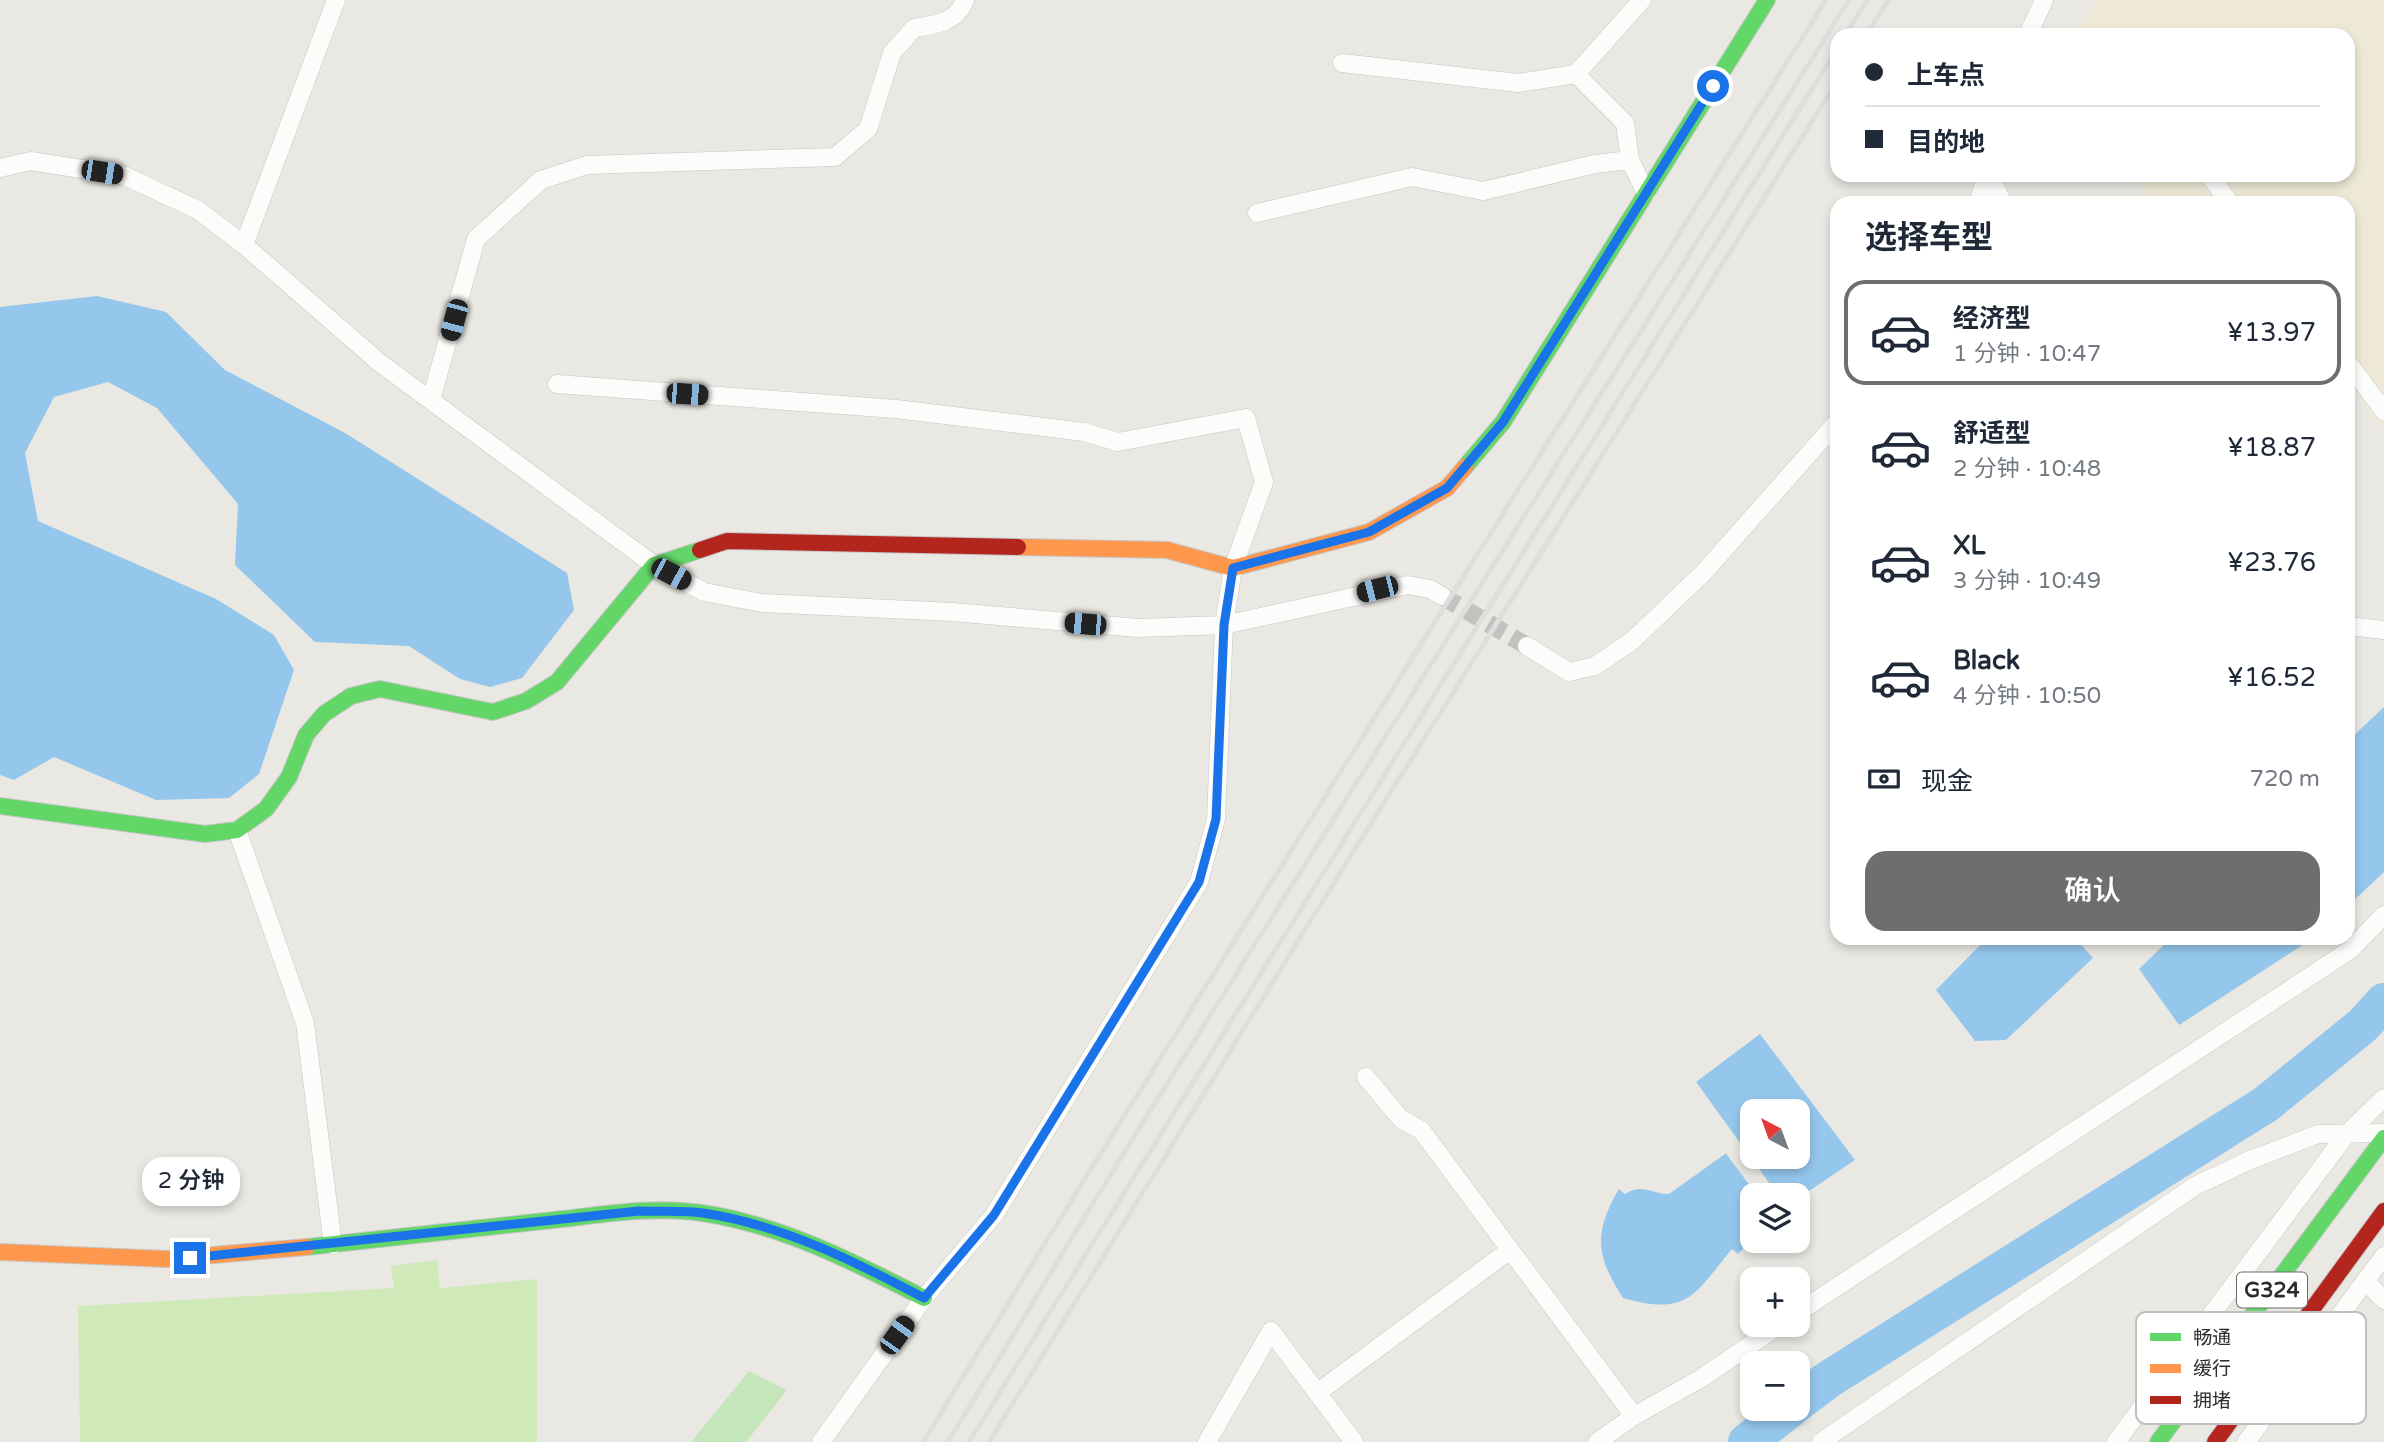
<!DOCTYPE html>
<html lang="zh">
<head>
<meta charset="utf-8">
<style>
	:root { --surface:#fff; --page:#f6f6f7; --text:#1f2937; --muted:#747a83; --line:#e0e1e3; --accent:#6e6e6c }
	body { margin:0; font-family:"Varela Round","Noto Sans SC",sans-serif; background:var(--page); color:var(--text); height:100vh; display:flex; flex-direction:column; font-size:26px; white-space:nowrap }
	* { box-sizing:border-box; margin:0 }
	p { font-size:23px; color:var(--muted) }
	.icon { flex:none; width:38px; height:38px; fill:none; stroke:currentColor; stroke-width:2; stroke-linecap:round; stroke-linejoin:round }
	.map { position:relative; flex:1; overflow:hidden }
	.details { position:absolute; left:1830px; top:196px; width:525px; height:749px; display:flex; flex-direction:column; background:var(--surface); border-radius:21px; box-shadow:0 4px 10px #0003 }
	.details>* { flex:none }
	.hud { position:absolute; left:1830px; top:28px; width:525px; height:154px; border-radius:21px; box-shadow:0 4px 10px #0003; display:grid; align-content:center; height:154px; padding:0 35px; background:var(--surface) }
	.needle { width:46px; rotate:319deg }
	.fabs { position:absolute; left:1740px; top:1099px; display:grid; gap:14px }
	.fabs a { display:grid; place-items:center; width:70px; height:70px; border-radius:14px; background:var(--surface); box-shadow:0 4px 10px #0003; font-size:35px }
	.end { position:absolute; width:32px; height:32px; margin:-16px; border:9px solid #1a73e8; background:#fff; box-shadow:0 0 0 4px #fff }
	.from { border-radius:50% }
	.bubble { position:absolute; height:49px; border-radius:21px; background:var(--surface); box-shadow:0 4px 10px #0003; font-size:23px; font-weight:600; line-height:49px; text-align:center }
	.car { position:absolute; width:21px; height:42px; margin:-21px -10px; border-radius:9px; box-shadow:0 0 5px 2px #0007; background:linear-gradient(#222 24%,#8ab4d8 0 40%,#222 0 76%,#8ab4d8 0 86%,#222 0) }
	.hud b { display:flex; align-items:center; gap:24px; height:66px; font-size:26px }
	.hud b+b { border-top:2px solid var(--line) }
	.hud i { width:18px; height:18px; background:var(--text) }
	ul { padding:0; list-style:none }
	li { display:flex; align-items:center; gap:21px; height:105px; margin:0 14px 10px; padding:0 21px; border:4px solid transparent; border-radius:21px }
	li div { flex:1 }
	li b { display:block; font-size:26px }
	li em { font-style:normal; font-weight:600 }
	li.current { border-color:var(--accent) }
	li>.icon { width:63px; height:63px; stroke-width:1.5 }
	h2 { padding:0 35px; font-size:32px; line-height:84px }
	.pay { display:flex; align-items:center; gap:18px; height:77px; padding:0 35px; font-size:26px }
	.pay p { margin-inline-start:auto }
	.primary-button { display:flex; gap:14px; margin-top:auto; padding:14px 35px }
	.primary-button a { flex:1; height:80px; border-radius:21px; background:var(--accent); color:#fff; font-size:28px; font-weight:600; line-height:80px; text-align:center }
	.map>svg:first-child { display:block }
	.education { fill:#ede9d6 }
	.green { fill:#c5e6ba }
	.pitch { fill:#cfeab8 }
	.water { fill:#95c7ec; fill-rule:evenodd }
	.pier { fill:#eae8e2 }
	.lines { fill:none; stroke-linecap:round; stroke-linejoin:round }
	.river { stroke:#95c7ec; stroke-width:38 }
	.street-tunnel { stroke:#c4c2be; stroke-width:18; stroke-dasharray:18 9; stroke-linecap:butt }
	.street-casing { stroke:#c7c6c7; stroke-width:19 }
	.fast-casing { stroke:#c7c6c7; stroke-width:18 }
	.slow-casing { stroke:#c7c6c7; stroke-width:18 }
	.jam-casing { stroke:#c7c6c7; stroke-width:18 }
	.street { stroke:#fcfcfb; stroke-width:18 }
	.fast { stroke:#63d668; stroke-width:16 }
	.slow { stroke:#ff974d; stroke-width:16 }
	.jam { stroke:#b3261e; stroke-width:16 }
	.rail { stroke:#dededf; stroke-width:5 }
	.route { stroke:#1a73e8; stroke-width:9 }
	.labels { text-anchor:middle; dominant-baseline:central; stroke-width:5; stroke-linejoin:round; paint-order:stroke }
	.shield { fill:#fff; stroke:#6b6b6b; stroke-width:2 }
	.shield-label { font-size:21px; font-weight:bold; fill:#2c2c2c }
	.key { fill:#fff; stroke:#c0c0c0; stroke-width:2 }
	.key-label { font-size:19px; fill:#2c2c2c }
</style>
</head>
<body>
<div class="map">
<svg width="2384" height="1442" viewBox="0 0 2384 1442">
	<rect width="100%" height="100%" fill="#eae8e2"/>
	<path class="education" d="M2096,0H2384V431L2349,382L2348,203H2152L2135,175H2348V35H2075Z"/>
	<path class="green" d="M749,1371L787,1390L746,1442H691Z"/>
	<path class="pitch" d="M437,1260L440,1288L537,1279V1442H80L78,1306L394,1288L391,1266Z"/>
	<g class="water">
		<path d="M97,296L166,312L225,370L345,433L567,573L574,610L522,678L490,687L460,679L409,646L315,642L235,565L238,504L157,408L108,382L54,397L25,453L38,521L216,599L274,635L294,670L259,774L229,798L156,800L54,757L14,780L0,775V307Z"/>
		<path d="M2384,707V872L2349,905V740Z"/>
		<path d="M1987,938H2075L2093,958L2006,1040L1975,1041L1936,990Z"/>
		<path d="M2171,938H2312V939L2179,1025L2139,969Z"/>
		<path d="M1760,1034L1855,1160L1797,1199V1195H1752V1239L1738,1254L1732,1249C1693,1296 1688,1316 1623,1298C1596,1256 1593,1233 1619,1189L1625,1194C1644,1183 1650,1194 1669,1194L1739,1144L1696,1082ZM1752,1111H1797V1157H1752Z"/>
	</g>
	<path class="pier" d="M1696,1082L1778,1195H1757L1724,1151L1735,1143L1693,1084Z"/>
	<g class="lines">
		<g class="river">
			<path d="M1797,1403L1829,1379L2266,1104L2363,1025L2384,1002"/>
			<path d="M1747,1442L1790,1409"/>
		</g>
		<path class="street-tunnel" d="M1442,596L1527,646"/>
		<defs>
			<g id="street">
				<path d="M2028,35L2044,0"/>
				<path d="M1342,63L1518,83L1576,74L1642,0"/>
				<path d="M1576,74L1625,123L1630,160L1646,193"/>
				<path d="M0,168L31,161L125,176L198,210L244,245L380,363L654,565L704,592L762,603L953,612L1138,628L1224,625L1408,585L1430,589L1442,596"/>
				<path d="M1989,175L2003,203"/>
				<path d="M2209,175L2230,203"/>
				<path d="M1978,203L1987,175"/>
				<path d="M1257,213L1412,177L1483,191L1595,164L1630,160"/>
				<path d="M244,245L336,0"/>
				<path d="M2348,363L2384,411"/>
				<path d="M557,384L896,409L1084,432L1118,442L1246,418L1264,482L1233,568L1224,625L1216,819L1199,882L994,1215L924,1298L821,1442"/>
				<path d="M431,400L476,239L541,180L587,165L835,157L868,129L892,53L914,28C936,25 957,22 965,0"/>
				<path d="M2348,626L2384,630"/>
				<path d="M1527,646L1569,672L1595,666L1632,641L1704,572L1838,421"/>
				<path d="M237,830L305,1023L333,1245"/>
				<path d="M1366,1077L1401,1119L1421,1130L1634,1416"/>
				<path d="M2365,1281L2384,1300"/>
				<path d="M1797,1313L2350,950L2384,915"/>
				<path d="M1317,1393L1510,1250"/>
				<path d="M1207,1442L1271,1331L1354,1442"/>
				<path d="M1597,1442L1634,1416L1700,1379L1780,1325"/>
				<path d="M1821,1442L2195,1186L2248,1161L2318,1134L2384,1133"/>
				<path d="M2116,1442L2346,1135L2384,1098"/>
				<path d="M2246,1442L2384,1256"/>
			</g>
			<g id="fast">
				<path d="M1465,467L1503,422L1767,0"/>
				<path d="M0,806L205,834L237,830L266,809L289,777L306,735L324,714L351,696L380,689L493,712L526,701L557,682L654,565L700,550"/>
				<path d="M307,1247C386,1239 465,1230 544,1221C596,1216 650,1205 702,1213C782,1225 854,1262 924,1298"/>
				<path d="M2158,1442L2384,1138"/>
			</g>
			<g id="slow">
				<path d="M1018,547L1167,550L1233,568L1369,532L1447,488L1465,467"/>
				<path d="M0,1252L167,1259L307,1247"/>
			</g>
			<g id="jam">
				<path d="M700,550L727,541L1018,547"/>
				<path d="M2215,1442L2384,1211"/>
			</g>
		</defs>
		<use href="#street" class="street-casing"/>
		<use href="#fast" class="fast-casing"/>
		<use href="#slow" class="slow-casing"/>
		<use href="#jam" class="jam-casing"/>
		<use href="#street" class="street"/>
		<use href="#fast" class="fast"/>
		<use href="#slow" class="slow"/>
		<use href="#jam" class="jam"/>
		<g class="rail">
			<path d="M1845,35L1867,0"/>
			<path d="M1866,35L1888,0"/>
			<path d="M923,1442L1089,1172L1826,0"/>
			<path d="M948,1442L1128,1146L1849,0"/>
			<path d="M969,1442L1838,47"/>
			<path d="M989,1442L1353,852L1838,80"/>
		</g>
	</g>
	<g class="lines">
		<path class="route" d="M190,1258L639,1211C660,1212 682,1210 703,1213C783,1225 854,1261 924,1298L994,1215L1199,882L1216,819L1224,625L1233,568L1369,532L1447,488L1503,422L1713,86"/>
	</g>
	<g class="labels">
		<rect class="shield" x="2237" y="1272.5" width="70" height="35" rx="5"/>
		<g class="shield-label">
			<text x="2272" y="1290">G324</text>
		</g>
	</g>
	<rect x="2136" y="1312" width="230" height="112" rx="10" class="key"/>
	<rect x="2150" y="1333" width="31" height="8" fill="#63d668"/>
	<rect x="2150" y="1364" width="31" height="9" fill="#ff974d"/>
	<rect x="2150" y="1396" width="31" height="8" fill="#b3261e"/>
	<g class="key-label">
		<text x="2193" y="1344">畅通</text>
		<text x="2193" y="1375">缓行</text>
		<text x="2193" y="1407">拥堵</text>
	</g>
</svg>
<div class="fabs">
<a><svg class="needle" viewBox="-14 -14 28 28"><path d="M0-13l5 13h-10z" fill="#e53935"/><path d="M0 13l5-13h-10z" fill="#747a83"/></svg></a>
<a><svg class="icon" aria-label="layers" viewBox="0 0 24 24"><path d="M12 4l9 5-9 5-9-5zM3 14l9 5 9-5"/></svg></a>
<a>+</a>
<a>−</a>
</div>
<i class="end from" style="left:1713px;top:86px"></i>
<i class="end" style="left:190px;top:1258px"></i>
<div class="bubble" style="left:142px;top:1157px;width:98px">2 分钟</div>
<i class="car" style="left:102px;top:172px;rotate:99deg"></i>
<i class="car" style="left:454px;top:320px;rotate:195deg"></i>
<i class="car" style="left:687px;top:394px;rotate:94deg"></i>
<i class="car" style="left:671px;top:574px;rotate:118deg"></i>
<i class="car" style="left:1377px;top:589px;rotate:256deg"></i>
<i class="car" style="left:1085px;top:624px;rotate:275deg"></i>
<i class="car" style="left:897px;top:1335px;rotate:36deg"></i>
<div class="hud">
<b><i class="from"></i>上车点</b>
<b><i></i>目的地</b>
</div>
<section class="details">
<h2>选择车型</h2>
<ul>
<li class="current"><svg class="icon" aria-label="car" viewBox="0 0 24 24"><path d="M5 17H2v-5l4-1 3-4h7l3 4 3 1v5h-3M9 17h6M6 11h13"/><circle cx="7" cy="17" r="2"/><circle cx="17" cy="17" r="2"/></svg><div><b>经济型</b><p>1 分钟 · 10:47</p></div><em>¥13.97</em></li>
<li><svg class="icon" aria-label="car" viewBox="0 0 24 24"><path d="M5 17H2v-5l4-1 3-4h7l3 4 3 1v5h-3M9 17h6M6 11h13"/><circle cx="7" cy="17" r="2"/><circle cx="17" cy="17" r="2"/></svg><div><b>舒适型</b><p>2 分钟 · 10:48</p></div><em>¥18.87</em></li>
<li><svg class="icon" aria-label="car" viewBox="0 0 24 24"><path d="M5 17H2v-5l4-1 3-4h7l3 4 3 1v5h-3M9 17h6M6 11h13"/><circle cx="7" cy="17" r="2"/><circle cx="17" cy="17" r="2"/></svg><div><b>XL</b><p>3 分钟 · 10:49</p></div><em>¥23.76</em></li>
<li><svg class="icon" aria-label="car" viewBox="0 0 24 24"><path d="M5 17H2v-5l4-1 3-4h7l3 4 3 1v5h-3M9 17h6M6 11h13"/><circle cx="7" cy="17" r="2"/><circle cx="17" cy="17" r="2"/></svg><div><b>Black</b><p>4 分钟 · 10:50</p></div><em>¥16.52</em></li>
</ul>
<div class="pay"><svg class="icon" aria-label="cash" viewBox="0 0 24 24"><path d="M3 7h18v10H3z"/><circle cx="12" cy="12" r="2"/></svg>现金<p>720 m</p></div>
<div class="primary-button"><a>确认</a></div>
</section>
</div>
</body>
</html>
